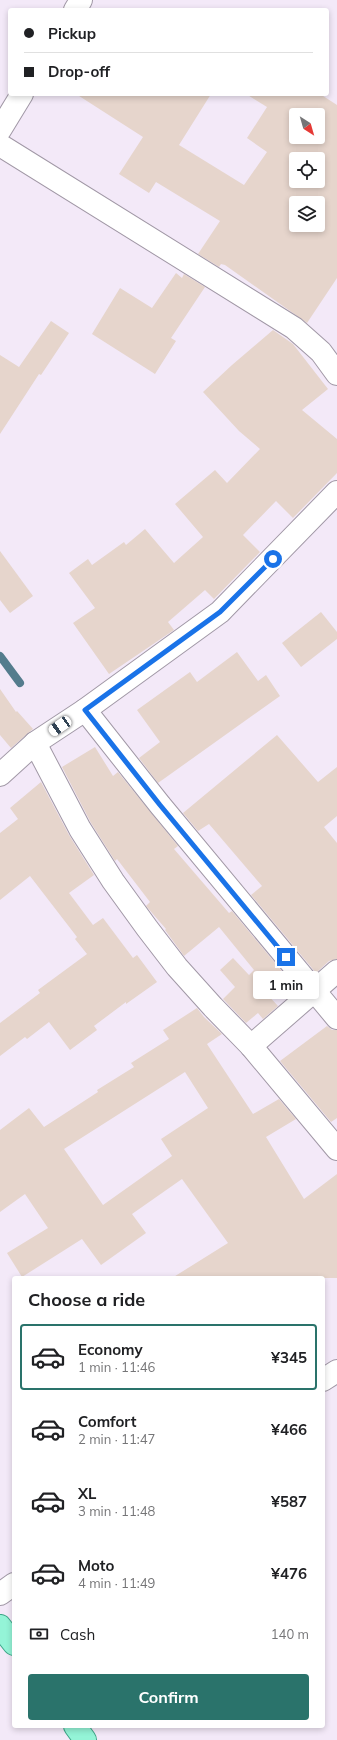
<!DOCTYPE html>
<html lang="en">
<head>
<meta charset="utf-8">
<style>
	:root { --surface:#fff; --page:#f6f6f6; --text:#202124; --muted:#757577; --line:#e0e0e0; --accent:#2a736b }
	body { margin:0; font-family:Mulish,sans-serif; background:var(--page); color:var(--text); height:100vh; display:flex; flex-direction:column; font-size:15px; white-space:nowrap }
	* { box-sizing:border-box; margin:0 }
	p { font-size:13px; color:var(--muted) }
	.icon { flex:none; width:22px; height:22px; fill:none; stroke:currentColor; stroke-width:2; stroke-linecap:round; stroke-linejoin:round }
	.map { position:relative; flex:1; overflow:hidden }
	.panel { position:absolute; left:12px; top:1276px; width:313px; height:452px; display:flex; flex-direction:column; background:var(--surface); border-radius:4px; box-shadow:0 2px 6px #0003 }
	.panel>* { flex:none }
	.hud { position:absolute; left:8px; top:8px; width:321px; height:88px; border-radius:4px; box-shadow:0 2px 6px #0003; display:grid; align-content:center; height:88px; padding:0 16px; background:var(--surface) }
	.needle { width:26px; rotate:143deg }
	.buttons { position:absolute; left:289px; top:108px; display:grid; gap:8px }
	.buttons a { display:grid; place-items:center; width:36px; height:36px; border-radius:4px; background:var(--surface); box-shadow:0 2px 6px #0003; font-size:20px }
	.end { position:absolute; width:18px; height:18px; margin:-9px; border:5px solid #1a73e8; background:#fff; box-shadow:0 0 0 2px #fff }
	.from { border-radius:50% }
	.bubble { position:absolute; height:28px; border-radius:4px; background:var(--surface); box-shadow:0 2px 6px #0003; font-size:13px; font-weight:700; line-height:28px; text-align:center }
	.car { position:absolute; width:12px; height:24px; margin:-12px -6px; border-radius:5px; box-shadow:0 0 3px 1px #0007; background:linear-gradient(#fff 24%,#345 0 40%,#fff 0 76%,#345 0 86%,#fff 0) }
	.hud b { display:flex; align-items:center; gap:14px; height:38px; font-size:15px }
	.hud b+b { border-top:1px solid var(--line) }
	.hud i { width:10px; height:10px; background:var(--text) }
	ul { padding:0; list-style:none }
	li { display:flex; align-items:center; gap:12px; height:66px; margin:0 8px 6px; padding:0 8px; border:2px solid transparent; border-radius:4px }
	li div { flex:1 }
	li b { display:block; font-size:15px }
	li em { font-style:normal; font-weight:700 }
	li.current { border-color:var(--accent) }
	li>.icon { width:36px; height:36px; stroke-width:1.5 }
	h2 { padding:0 16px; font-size:18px; line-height:48px }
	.pay { display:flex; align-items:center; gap:10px; height:44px; padding:0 16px; font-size:15px }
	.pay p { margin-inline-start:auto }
	.button { display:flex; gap:8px; margin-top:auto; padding:8px 16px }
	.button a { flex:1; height:46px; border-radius:4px; background:var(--accent); color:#fff; font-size:16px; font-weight:700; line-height:46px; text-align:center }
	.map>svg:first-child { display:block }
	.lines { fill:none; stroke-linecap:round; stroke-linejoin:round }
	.stream { stroke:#547c8d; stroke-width:8 }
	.building { fill:#e6d5cc; fill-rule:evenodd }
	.street-casing { stroke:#a198a6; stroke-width:24 }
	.secondary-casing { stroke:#a198a6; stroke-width:24 }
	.primary-casing { stroke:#3ea688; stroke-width:24 }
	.street { stroke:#fff; stroke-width:22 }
	.secondary { stroke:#fff; stroke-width:22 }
	.primary { stroke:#94f4d7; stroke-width:22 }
	.route { stroke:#1a73e8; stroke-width:5 }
</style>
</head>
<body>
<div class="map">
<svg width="337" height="1740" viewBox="0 0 337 1740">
	<rect width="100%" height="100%" fill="#f3e9f8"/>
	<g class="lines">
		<path class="stream" d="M0,656L20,683"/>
	</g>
	<g class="building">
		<path d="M76,94H211L179,145L244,185L267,152L247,138L267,107L246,94H320L337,105V278L307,323L225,265L221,264L219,267L198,254L220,221L156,182L149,193L119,174L143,137ZM296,115H318V137H296ZM296,159H318V181H296ZM296,203H318V225H296Z"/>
		<path d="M176,273L182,278L184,274L205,287L171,338L176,341L155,374L92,334L120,288L152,308Z"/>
		<path d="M51,321L69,333L41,375L39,374L0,434V355L19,367Z"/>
		<path d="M273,330L293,344L328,389L302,410L337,439V473L293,518L276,501L243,535L260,552L214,599L205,590L168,622L174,630L109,674L73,623L95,608L69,573L88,559L92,565L124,542L126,545L145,529L174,563L203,537L175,504L215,470L227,483L260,449L239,431L203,392L232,365Z"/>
		<path d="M0,551L33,596L10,613L0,600Z"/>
		<path d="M321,612L337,632V639L301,667L282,643Z"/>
		<path d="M237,652L258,681L266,675L280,696L158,783L139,758L160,742L137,710L190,672L197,682Z"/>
		<path d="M0,689L16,712L17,711L33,729L11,748L0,735Z"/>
		<path d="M277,735L318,782L337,767V816L324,827L337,843V959L329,961L316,973L251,895L262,886L209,824L198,831L183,813Z"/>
		<path d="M95,747L113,776L118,772L178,846L174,849L229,913L232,911L285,975L265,992L278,1006L263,1019L258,1013L246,1023L223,999L235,987L220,970L233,958L249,975L254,970L219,927L184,956L165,930L166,929L146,906L150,902L117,859L115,861L91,823L62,767Z"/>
		<path d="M41,782L69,835L94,875L69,893L93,925L103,918L133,958L137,955L157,982L126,1004V1002L94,1026L97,1030L70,1050L49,1022L27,1039L25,1037L0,1056V1023L40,993L38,990L87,954L75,939L77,937L30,876L0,900V833L18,819L10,808Z"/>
		<path d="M197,1008L204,1017L222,1034L207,1044L253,1114L279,1099L296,1119L266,1137L304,1199L337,1174V1278H172L228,1243L182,1179L132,1214L146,1233L101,1265L82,1239L22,1277L7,1253L48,1228L25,1194L0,1212V1130L29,1108L44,1127L98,1092L97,1090L134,1067L131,1063L169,1039L163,1030ZM185,1072L208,1108L161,1139L172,1156L103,1205L64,1149Z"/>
		<path d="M327,1026L332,1030H337V1118L331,1122L280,1061Z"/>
	</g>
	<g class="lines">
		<defs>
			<g id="street">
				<path d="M75,10L81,0"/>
				<path d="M0,130L22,94"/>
				<path d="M0,145L294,328L321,352L337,374"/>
				<path d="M85,710L160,805L337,1018"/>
				<path d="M35,743L80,829L113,881L147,928L177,967L213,1007L251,1046L337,1149"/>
				<path d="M0,775L35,743L85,710L220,612L337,492"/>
				<path d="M251,1046L337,971"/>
			</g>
			<g id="secondary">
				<path d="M323,1380L337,1371"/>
				<path d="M0,1594L14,1584"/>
			</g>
			<g id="primary">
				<path d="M0,1626L14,1644"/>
				<path d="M75,1726L85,1740"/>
			</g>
		</defs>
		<use href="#street" class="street-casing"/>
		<use href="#secondary" class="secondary-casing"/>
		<use href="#primary" class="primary-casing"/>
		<use href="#street" class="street"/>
		<use href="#secondary" class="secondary"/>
		<use href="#primary" class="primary"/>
	</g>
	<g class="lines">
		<path class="route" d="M273,559L220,612L85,710L160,805L286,957"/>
	</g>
</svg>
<div class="buttons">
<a><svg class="needle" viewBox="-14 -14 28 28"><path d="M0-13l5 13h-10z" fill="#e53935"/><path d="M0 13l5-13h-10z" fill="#757577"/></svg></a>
<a><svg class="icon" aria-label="locate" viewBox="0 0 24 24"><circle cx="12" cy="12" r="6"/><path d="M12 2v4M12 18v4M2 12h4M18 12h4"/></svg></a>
<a><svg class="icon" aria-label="layers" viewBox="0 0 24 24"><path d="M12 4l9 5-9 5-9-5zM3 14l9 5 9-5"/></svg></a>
</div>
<i class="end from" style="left:273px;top:559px"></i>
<i class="end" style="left:286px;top:957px"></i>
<div class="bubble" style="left:253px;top:971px;width:66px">1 min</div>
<i class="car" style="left:60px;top:726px;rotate:236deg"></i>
<div class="hud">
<b><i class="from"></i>Pickup</b>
<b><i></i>Drop-off</b>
</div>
<section class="panel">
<h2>Choose a ride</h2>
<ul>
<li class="current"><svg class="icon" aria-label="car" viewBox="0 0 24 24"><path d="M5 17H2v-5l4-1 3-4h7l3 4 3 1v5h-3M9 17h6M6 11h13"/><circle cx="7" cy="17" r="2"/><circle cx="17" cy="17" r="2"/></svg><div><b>Economy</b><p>1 min · 11:46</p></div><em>¥345</em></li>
<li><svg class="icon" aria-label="car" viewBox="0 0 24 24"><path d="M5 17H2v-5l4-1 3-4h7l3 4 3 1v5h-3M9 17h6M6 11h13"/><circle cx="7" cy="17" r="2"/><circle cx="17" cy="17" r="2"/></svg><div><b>Comfort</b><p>2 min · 11:47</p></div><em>¥466</em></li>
<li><svg class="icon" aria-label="car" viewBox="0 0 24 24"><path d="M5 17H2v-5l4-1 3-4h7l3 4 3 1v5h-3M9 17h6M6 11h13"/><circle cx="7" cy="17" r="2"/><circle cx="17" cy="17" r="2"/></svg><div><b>XL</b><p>3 min · 11:48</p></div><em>¥587</em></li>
<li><svg class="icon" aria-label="car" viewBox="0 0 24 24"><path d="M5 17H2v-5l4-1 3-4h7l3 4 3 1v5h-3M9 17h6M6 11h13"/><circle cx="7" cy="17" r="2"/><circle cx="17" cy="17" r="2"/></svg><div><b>Moto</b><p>4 min · 11:49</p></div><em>¥476</em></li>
</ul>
<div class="pay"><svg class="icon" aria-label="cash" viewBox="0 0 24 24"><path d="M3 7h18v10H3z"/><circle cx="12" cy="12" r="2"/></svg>Cash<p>140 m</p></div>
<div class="button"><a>Confirm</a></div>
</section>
</div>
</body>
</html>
